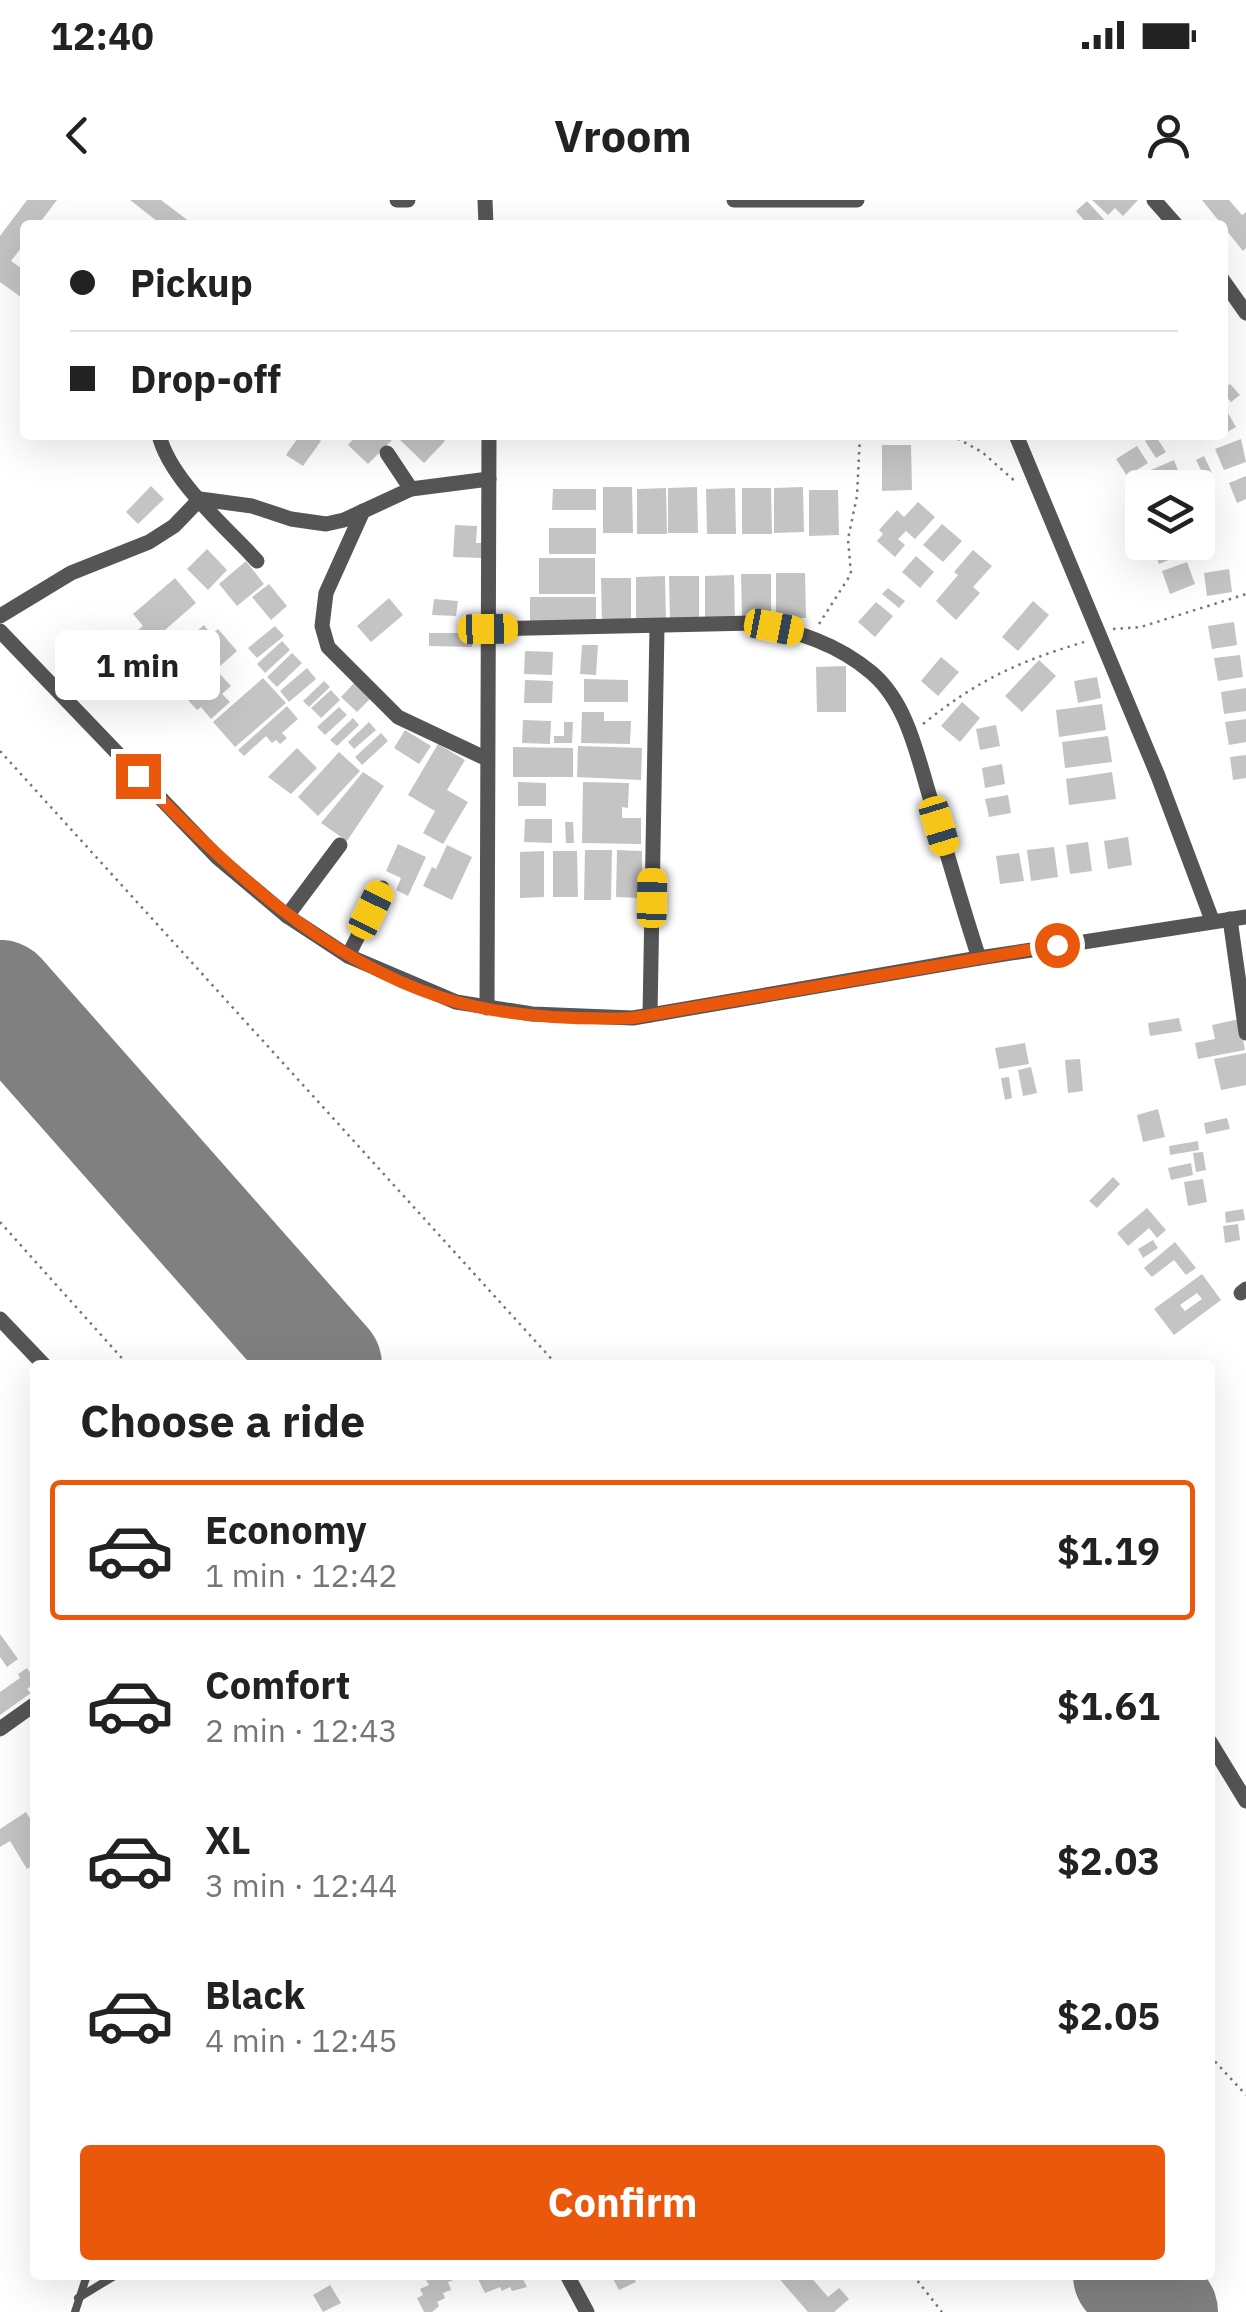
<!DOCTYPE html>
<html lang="en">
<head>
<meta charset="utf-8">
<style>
	:root { --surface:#fff; --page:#f2f2f2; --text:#222; --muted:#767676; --line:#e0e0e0; --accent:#ea580c }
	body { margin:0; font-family:"IBM Plex Sans",sans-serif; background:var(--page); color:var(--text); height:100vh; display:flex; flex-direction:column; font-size:38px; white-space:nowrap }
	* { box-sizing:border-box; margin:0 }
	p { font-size:32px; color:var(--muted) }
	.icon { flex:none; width:55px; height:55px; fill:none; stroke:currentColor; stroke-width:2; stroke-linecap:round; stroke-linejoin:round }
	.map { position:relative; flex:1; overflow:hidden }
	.details { position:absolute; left:30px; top:1160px; width:1185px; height:920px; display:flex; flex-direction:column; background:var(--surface); border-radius:10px; box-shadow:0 10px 40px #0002 }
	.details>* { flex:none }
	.hud { position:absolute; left:20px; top:20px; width:1208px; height:220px; border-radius:10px; box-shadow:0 10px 40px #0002; display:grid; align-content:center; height:220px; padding:0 50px; background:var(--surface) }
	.tools { position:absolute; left:1125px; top:270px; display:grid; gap:20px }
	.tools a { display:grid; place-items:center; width:90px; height:90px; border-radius:10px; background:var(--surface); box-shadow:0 10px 40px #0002; font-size:50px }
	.end { position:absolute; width:45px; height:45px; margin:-22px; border:12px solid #ea580c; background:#fff; box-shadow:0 0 0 5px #fff }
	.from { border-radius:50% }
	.bubble { position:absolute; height:70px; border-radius:10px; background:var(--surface); box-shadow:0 10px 40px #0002; font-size:32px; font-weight:700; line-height:70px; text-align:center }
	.car { position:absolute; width:30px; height:60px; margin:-30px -15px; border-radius:12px; box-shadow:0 0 8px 2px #0007; background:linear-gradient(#f5c518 24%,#345 0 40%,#f5c518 0 76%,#345 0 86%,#f5c518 0) }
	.hud b { display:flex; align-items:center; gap:35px; height:95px; font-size:38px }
	.hud b+b { border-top:2px solid var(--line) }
	.hud i { width:25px; height:25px; background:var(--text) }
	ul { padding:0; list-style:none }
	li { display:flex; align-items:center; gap:30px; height:140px; margin:0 20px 15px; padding:0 30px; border:5px solid transparent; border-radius:10px }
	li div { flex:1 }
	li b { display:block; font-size:38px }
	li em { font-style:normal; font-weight:700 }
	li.on { border-color:var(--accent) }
	li>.icon { width:90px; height:90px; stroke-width:1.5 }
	h2 { padding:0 50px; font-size:45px; line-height:120px }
	.action { display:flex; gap:20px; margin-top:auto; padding:20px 50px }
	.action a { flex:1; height:115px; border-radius:10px; background:var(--accent); color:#fff; font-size:40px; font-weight:700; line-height:115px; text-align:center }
	.status { display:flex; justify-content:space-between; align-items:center; height:70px; padding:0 50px; background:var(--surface); direction:ltr }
	.status svg { height:28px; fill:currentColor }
	header { display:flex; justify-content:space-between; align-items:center; height:130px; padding:0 50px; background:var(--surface); font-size:45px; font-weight:700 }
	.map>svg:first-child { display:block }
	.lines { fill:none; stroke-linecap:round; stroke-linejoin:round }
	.runway { stroke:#808080; stroke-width:112 }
	.building { fill:#c4c4c4; fill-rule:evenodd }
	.path { stroke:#777; stroke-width:2.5; stroke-dasharray:2.5 5; stroke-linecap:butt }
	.service { stroke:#555; stroke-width:8 }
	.minor { stroke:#555; stroke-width:15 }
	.route { stroke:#ea580c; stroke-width:12 }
</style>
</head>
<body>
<div class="status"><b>12:40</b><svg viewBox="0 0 49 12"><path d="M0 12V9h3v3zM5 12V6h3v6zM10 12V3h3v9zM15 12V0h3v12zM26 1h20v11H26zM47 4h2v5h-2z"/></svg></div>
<header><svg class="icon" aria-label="back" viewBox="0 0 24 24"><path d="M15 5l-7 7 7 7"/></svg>Vroom<svg class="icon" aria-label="person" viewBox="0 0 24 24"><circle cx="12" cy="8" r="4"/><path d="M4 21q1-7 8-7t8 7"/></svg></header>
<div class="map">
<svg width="1246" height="2112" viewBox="0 0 1246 2112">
	<rect width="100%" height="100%" fill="#fff"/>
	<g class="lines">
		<g class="runway">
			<path d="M0,796L326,1165"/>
			<path d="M1129,2075L1162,2112"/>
		</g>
	</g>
	<g class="building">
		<path d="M27,0H57L38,25H25V43L11,61L25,71V100L0,82V36Z"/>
		<path d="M130,0H161L194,25H162Z"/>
		<path d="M1092,0H1138L1123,16L1115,8L1108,15Z"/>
		<path d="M1202,0H1229L1242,15L1246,12V48L1243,51Z"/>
		<path d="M1087,1L1109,25H1088L1076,11Z"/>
		<path d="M1230,184L1240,195L1231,202L1222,192Z"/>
		<path d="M1225,208L1236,227L1222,235V210Z"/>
		<path d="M300,235H312L321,241L303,266L286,255Z"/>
		<path d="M357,235H438L445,241L424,263L396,236L368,264L348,245Z"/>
		<path d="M1155,235L1166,252L1156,258L1145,241Z"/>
		<path d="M1241,239L1246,262L1224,270L1215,249Z"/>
		<path d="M882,245H911L912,290L882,291Z"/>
		<path d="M1137,246L1148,263L1127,276L1116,259Z"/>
		<path d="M1204,256L1212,273L1204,276L1196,260Z"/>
		<path d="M1174,260L1180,276L1160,285L1161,288H1142V307L1138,308L1129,287L1147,279L1144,273Z"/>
		<path d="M1246,276V299L1237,303L1229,283Z"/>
		<path d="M151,286L164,299L138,324L126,312Z"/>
		<path d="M603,287H632L633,333H603Z"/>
		<path d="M697,287L698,333H668V288Z"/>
		<path d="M803,287L804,332L774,333V288Z"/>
		<path d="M666,288L667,334H637V289Z"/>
		<path d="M735,288L736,334H707L706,289Z"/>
		<path d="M742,288H771L772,334H742Z"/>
		<path d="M553,289H596V310H552Z"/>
		<path d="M809,290H838L839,335L809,336Z"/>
		<path d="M918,302L935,317L915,339L906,331L898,339L905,345L895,357L877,341L883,334L879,330L897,310L904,317Z"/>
		<path d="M942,324L962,341L943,362L923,345Z"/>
		<path d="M455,325L477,326L476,343H482L481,358L453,357Z"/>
		<rect x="549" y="328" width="47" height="26"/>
		<path d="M1160,342H1178L1183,354L1159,364L1152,346Z"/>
		<path d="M207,349L227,370L208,390L187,369Z"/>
		<path d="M973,350L992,366L973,387L980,393L956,420L936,401L958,375L954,372Z"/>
		<path d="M916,356L934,372L920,388L902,372Z"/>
		<rect x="539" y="358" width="56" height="36"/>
		<path d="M246,361L264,384L237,406L219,384Z"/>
		<path d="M1187,362L1195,384L1170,394L1162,371Z"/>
		<path d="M1229,369L1232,392L1207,396L1204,373Z"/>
		<path d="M776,373H805L806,418L776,419Z"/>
		<path d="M741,374H771V419L742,420Z"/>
		<path d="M734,375L735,421H705V376Z"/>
		<path d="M665,376L666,422H636V377Z"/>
		<path d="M669,376H699V421L670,422Z"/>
		<path d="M175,378L196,403L150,443L138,430L143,426L133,414Z"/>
		<path d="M601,378H631V423L602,424Z"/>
		<path d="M269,384L287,406L271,420L252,397Z"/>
		<path d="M888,388L905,401L899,408L882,394Z"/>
		<path d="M530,397H596V423L530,424Z"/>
		<path d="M389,398L403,415L371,442L357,426Z"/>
		<path d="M434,399L458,401L456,416L432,415Z"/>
		<path d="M1033,401L1049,415L1018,451L1002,437Z"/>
		<path d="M876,402L893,416L875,437L858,422Z"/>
		<path d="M1234,422L1237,445L1212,449L1208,426Z"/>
		<path d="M204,425L210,433L185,455L178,447Z"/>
		<path d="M275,426L284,436L257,458L248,448Z"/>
		<path d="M218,429L237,451L192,491L172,470Z"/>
		<path d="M429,433H472V447L429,446Z"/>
		<path d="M282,441L290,450L265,473L257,464Z"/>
		<path d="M582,445H598L596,475L580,474Z"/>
		<path d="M525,451L553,452L552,475L524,474Z"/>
		<path d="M292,453L302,463L277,487L267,477Z"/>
		<path d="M1240,455L1243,477L1218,481L1214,458Z"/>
		<path d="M941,457L959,472L938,496L921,481Z"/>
		<path d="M1039,460L1056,476L1022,512L1005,496Z"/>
		<path d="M846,466V512H817L816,467Z"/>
		<path d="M307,468L316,479L289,502L280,491Z"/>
		<path d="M219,473L231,486L222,494L230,502L211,519L201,507L197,510L188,500Z"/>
		<path d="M1097,477L1101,498L1078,503L1074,481Z"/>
		<path d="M263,478L286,503L235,547L213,522Z"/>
		<path d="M584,479L628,480V502H584Z"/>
		<path d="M525,480L553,481L552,503H524Z"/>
		<path d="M324,481L330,487L309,507L303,501Z"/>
		<path d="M356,481L372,497L357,512L341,497Z"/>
		<path d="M1246,488V511L1224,514L1221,492Z"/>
		<path d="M331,490L340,500L321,518L311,508Z"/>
		<path d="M962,502L980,518L960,542L941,526Z"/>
		<path d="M1102,504L1106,530L1059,537L1056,510Z"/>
		<path d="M287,506L298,519L282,533L287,538L280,544L276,540L272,543L266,536L244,556L238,550Z"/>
		<path d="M339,507L347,515L325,535L317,527Z"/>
		<path d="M582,512H604V521H631L630,544L581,543Z"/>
		<path d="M353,518L359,525L337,546L330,540Z"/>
		<path d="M1246,519V542L1229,545L1225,522Z"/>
		<path d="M523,520L551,521L550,544L522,543Z"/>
		<path d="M369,522L376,530L354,549L348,542Z"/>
		<path d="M564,522H573L572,543H554V536H564Z"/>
		<path d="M996,525L1000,546L980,550L976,529Z"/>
		<path d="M405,530L431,546L419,564L394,548Z"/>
		<path d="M381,533L388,541L362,565L355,557Z"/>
		<path d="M1108,536L1112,562L1065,568L1062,542Z"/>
		<path d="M438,544L465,560L447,590L468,602L443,644L423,633L435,611L408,595Z"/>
		<path d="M578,546L642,548L641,580L577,577Z"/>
		<path d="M513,547L573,548V577H513Z"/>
		<path d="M297,548L317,568L291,594L268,577Z"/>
		<path d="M339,552L360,571L318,616L298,597Z"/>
		<path d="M1246,555V578L1233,580L1230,557Z"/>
		<path d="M1002,564L1005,584L985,588L982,568Z"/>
		<path d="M363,572L384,586L347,641L321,623Z"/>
		<path d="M1112,572L1116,599L1069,605L1066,579Z"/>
		<path d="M518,582L546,583V606H518Z"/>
		<path d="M583,582L629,583L628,608L622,607V618H641V644L582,643Z"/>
		<path d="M1008,595L1011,613L989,617L985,599Z"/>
		<path d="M525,619H552V643L524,642Z"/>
		<path d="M565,622H573L574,643H566Z"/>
		<path d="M1128,637L1132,665L1108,669L1104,641Z"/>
		<path d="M1088,642L1092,671L1070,674L1066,645Z"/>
		<path d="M398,644L426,657L408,696L396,690L401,678L386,671Z"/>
		<path d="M447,645L472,657L452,700L423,686L432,667L436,669Z"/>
		<path d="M1054,647L1058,677L1031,681L1027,650Z"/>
		<path d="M585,650H612L611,700H584Z"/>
		<path d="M617,650L642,651V698L616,697Z"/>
		<path d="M544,651V697L520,698V652Z"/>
		<path d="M553,651H577L578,697H553Z"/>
		<path d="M1019,653L1024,681L1000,684L996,656Z"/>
		<path d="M1179,818L1182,831L1150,836L1148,823Z"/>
		<path d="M1239,819L1245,850L1198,859L1195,843L1215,839L1212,825Z"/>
		<path d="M1025,843L1029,864L999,869L995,848Z"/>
		<path d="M1246,853V885L1221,890L1214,859Z"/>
		<path d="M1080,859L1083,891L1068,893L1065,860Z"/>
		<path d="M1031,867L1037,893L1023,896L1018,870Z"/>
		<path d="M1009,877L1012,898L1005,900L1001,878Z"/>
		<path d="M1158,909L1165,937L1143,942L1137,915Z"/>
		<path d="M1227,918L1230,929L1206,934L1204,923Z"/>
		<path d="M1198,941L1199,950L1170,955L1169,946Z"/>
		<path d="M1203,952L1206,970L1196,972L1193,953Z"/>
		<path d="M1191,963L1193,975L1171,980L1168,968Z"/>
		<path d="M1113,977L1120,984L1097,1008L1089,1001Z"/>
		<path d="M1203,979L1207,1002L1188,1006L1184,982Z"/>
		<path d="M1147,1008L1166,1030L1157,1038L1149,1028L1128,1046L1117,1033Z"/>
		<path d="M1243,1009L1245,1020L1226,1023L1225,1012Z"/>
		<path d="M1238,1024L1240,1040L1225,1043L1223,1026Z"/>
		<path d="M1153,1040L1158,1048L1143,1058L1138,1049Z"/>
		<path d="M1175,1042L1196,1068L1186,1075L1174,1060L1152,1077L1144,1068Z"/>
		<path d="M1202,1074L1221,1100L1174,1135L1154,1109ZM1197,1093L1202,1099L1185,1111L1180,1105Z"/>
		<path d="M0,1434L18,1459L7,1467L0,1457Z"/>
		<path d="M27,1468L35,1479V1483L27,1489L31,1493L0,1515V1492L20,1478L18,1474Z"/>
		<path d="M26,1612L35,1626L30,1628L35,1636V1664L27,1669L10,1641L0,1647V1629Z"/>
		<path d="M435,2075H454L456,2079L448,2082L451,2090L443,2093L445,2098L437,2102L439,2106L432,2112H424L417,2098L423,2095L420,2089L429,2085L426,2080Z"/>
		<path d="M476,2075H521L527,2087L512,2091L510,2087L502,2091L500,2087L485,2093Z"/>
		<path d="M611,2075H632L636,2082L619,2090Z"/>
		<path d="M776,2075H809L828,2097L839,2088L849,2099L834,2112H808Z"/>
		<path d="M330,2085L341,2103L323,2112L313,2095Z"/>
	</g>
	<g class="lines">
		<g class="path">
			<path d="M951,235L982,252L1017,283"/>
			<path d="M819,424L851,374L848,339L857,296L860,235"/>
			<path d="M1113,429L1141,427L1246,394"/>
			<path d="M923,524C978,480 1017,462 1084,442"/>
			<path d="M0,551L557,1165"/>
			<path d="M0,1022L128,1165"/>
			<path d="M1210,1856L1246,1895"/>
			<path d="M913,2075L942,2112"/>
		</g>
		<g class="service">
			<path d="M78,2098L116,2075"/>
			<path d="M75,2112L87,2075"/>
		</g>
		<g class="minor">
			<path d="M397,0H408"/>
			<path d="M485,0L486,25"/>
			<path d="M734,0H857"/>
			<path d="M1154,0L1176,25"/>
			<path d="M1222,79L1246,113"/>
			<path d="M159,235C170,280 226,327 257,361"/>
			<path d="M1016,235L1158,576L1212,720"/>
			<path d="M387,253L411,289"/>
			<path d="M363,311L326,393L322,426L328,447L398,517L487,559"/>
			<path d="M0,416L71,373L149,342L174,326L200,299L252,306L291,319L326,324L344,320L411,289L489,279"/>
			<path d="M488,429L754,423C797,431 838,444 872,473C909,505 918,560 932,604C948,655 962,707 979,758"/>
			<path d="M0,431L218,658L287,716L348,756L456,802L532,814L633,818L979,758L1246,717"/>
			<path d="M287,716L340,645"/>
			<path d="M1230,719L1246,833"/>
			<path d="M348,756L382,688"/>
			<path d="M487,808L489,235"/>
			<path d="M650,815L657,427"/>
			<path d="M1241,1093L1246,1089"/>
			<path d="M0,1119L44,1165"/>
			<path d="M0,1529L35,1504"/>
			<path d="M1210,1542L1246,1601"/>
			<path d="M567,2075L587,2112"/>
		</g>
	</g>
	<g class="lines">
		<path class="route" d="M138,576C227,667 319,758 443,798C503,817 571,820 633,818L1057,745"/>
	</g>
</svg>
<div class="tools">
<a><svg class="icon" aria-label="layers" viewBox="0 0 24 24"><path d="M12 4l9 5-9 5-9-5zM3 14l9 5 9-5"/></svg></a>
</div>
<i class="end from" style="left:1057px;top:745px"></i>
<i class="end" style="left:138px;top:576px"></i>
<div class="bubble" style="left:55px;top:430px;width:165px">1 min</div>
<i class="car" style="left:774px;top:427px;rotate:101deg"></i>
<i class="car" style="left:488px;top:429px;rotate:89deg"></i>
<i class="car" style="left:939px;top:626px;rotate:163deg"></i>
<i class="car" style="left:652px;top:698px;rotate:1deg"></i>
<i class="car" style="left:371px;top:710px;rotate:26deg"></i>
<div class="hud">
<b><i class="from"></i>Pickup</b>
<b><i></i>Drop-off</b>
</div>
<section class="details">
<h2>Choose a ride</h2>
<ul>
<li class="on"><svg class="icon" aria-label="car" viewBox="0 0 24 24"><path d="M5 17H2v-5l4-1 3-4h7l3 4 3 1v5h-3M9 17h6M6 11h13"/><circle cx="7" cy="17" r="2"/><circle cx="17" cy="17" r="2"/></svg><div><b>Economy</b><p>1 min · 12:42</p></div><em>$1.19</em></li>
<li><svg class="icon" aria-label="car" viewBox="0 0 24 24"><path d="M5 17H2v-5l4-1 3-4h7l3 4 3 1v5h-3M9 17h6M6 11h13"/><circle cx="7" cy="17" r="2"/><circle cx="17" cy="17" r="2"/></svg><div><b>Comfort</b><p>2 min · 12:43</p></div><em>$1.61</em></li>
<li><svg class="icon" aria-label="car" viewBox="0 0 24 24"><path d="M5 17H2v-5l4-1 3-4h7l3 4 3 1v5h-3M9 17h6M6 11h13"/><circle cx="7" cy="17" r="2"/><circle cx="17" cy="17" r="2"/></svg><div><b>XL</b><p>3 min · 12:44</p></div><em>$2.03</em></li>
<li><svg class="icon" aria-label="car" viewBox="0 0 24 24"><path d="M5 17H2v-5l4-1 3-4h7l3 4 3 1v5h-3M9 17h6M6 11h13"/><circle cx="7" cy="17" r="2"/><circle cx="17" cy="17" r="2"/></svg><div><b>Black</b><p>4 min · 12:45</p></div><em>$2.05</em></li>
</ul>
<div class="action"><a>Confirm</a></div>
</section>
</div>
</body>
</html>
